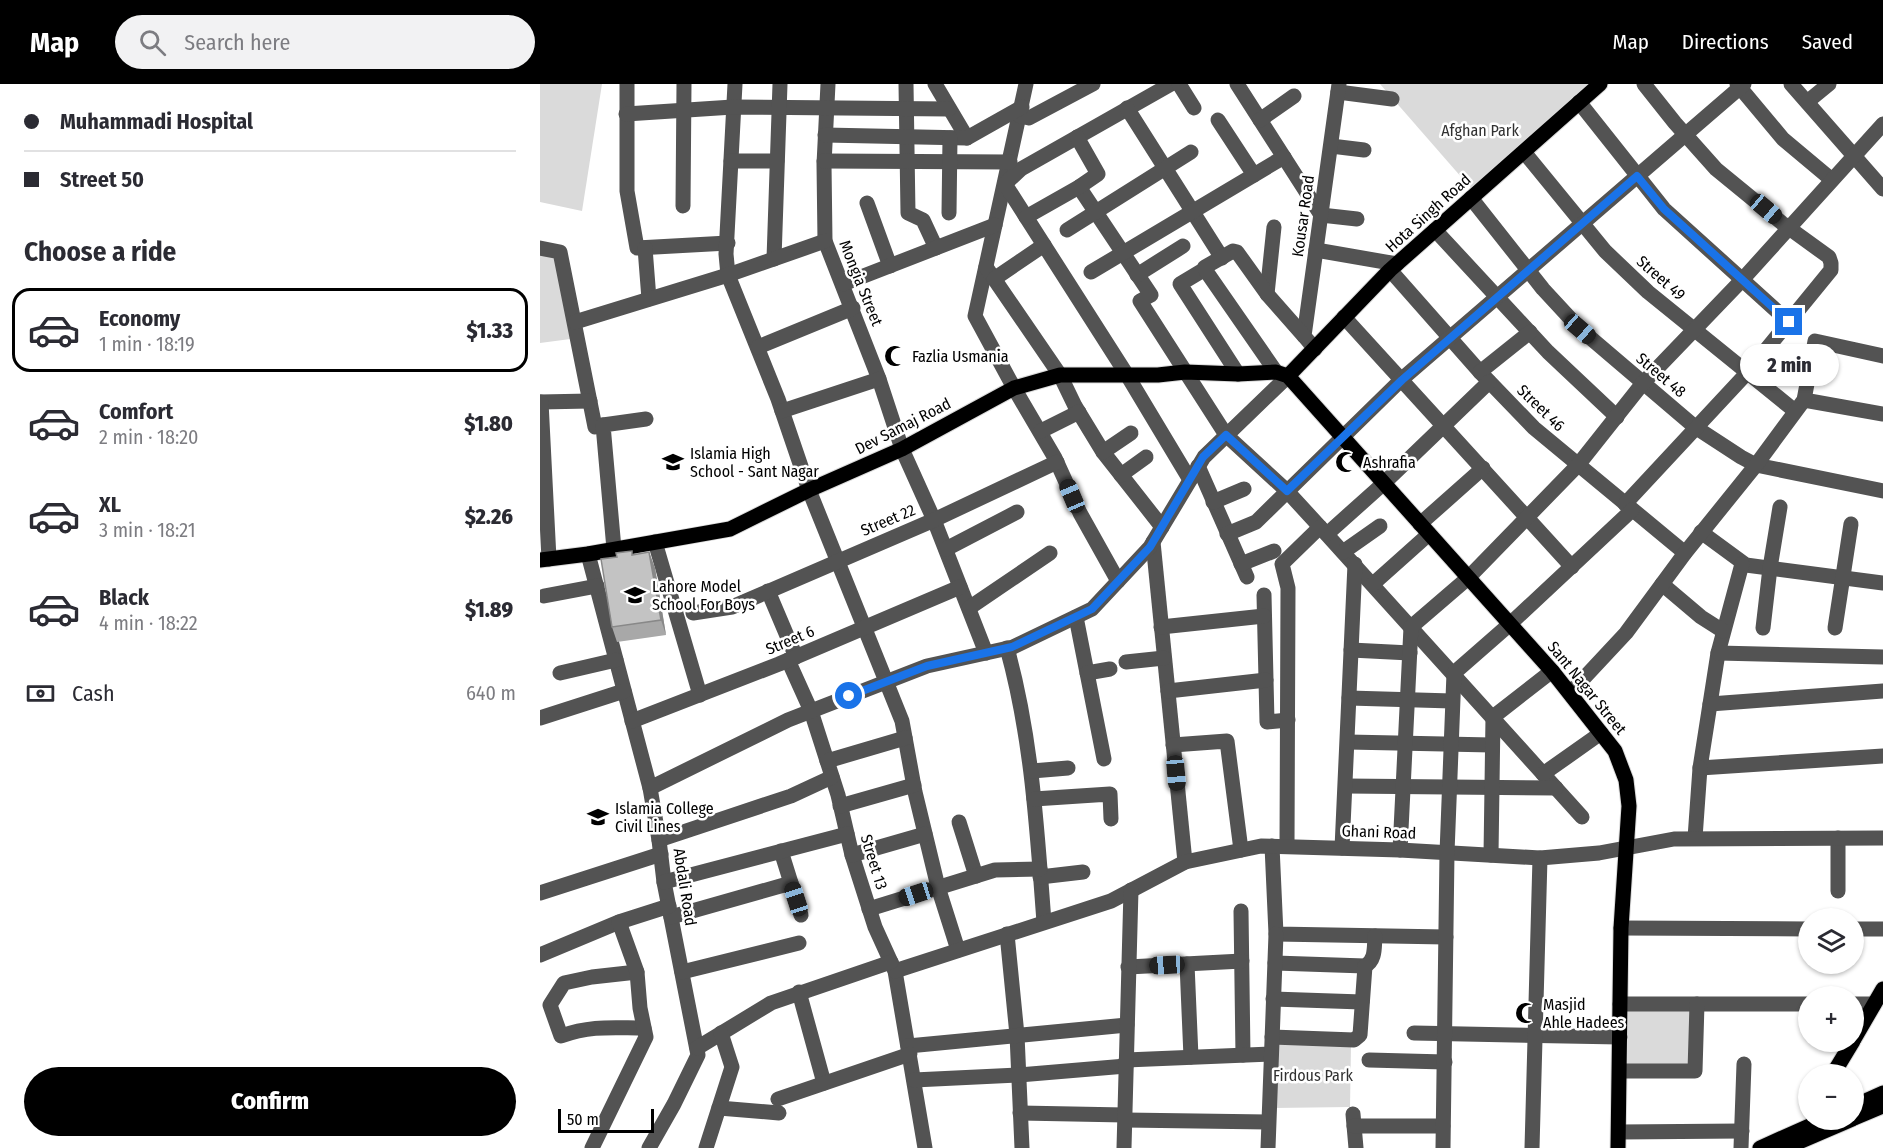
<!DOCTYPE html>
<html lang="en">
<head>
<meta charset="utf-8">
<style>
	:root { --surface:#fff; --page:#f2f2f3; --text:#2b2b33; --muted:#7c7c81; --line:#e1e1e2; --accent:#000 }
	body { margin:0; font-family:"Fira Sans Condensed",sans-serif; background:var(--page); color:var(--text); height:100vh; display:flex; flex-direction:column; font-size:22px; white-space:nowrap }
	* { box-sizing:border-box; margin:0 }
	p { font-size:20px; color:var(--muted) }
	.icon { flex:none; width:33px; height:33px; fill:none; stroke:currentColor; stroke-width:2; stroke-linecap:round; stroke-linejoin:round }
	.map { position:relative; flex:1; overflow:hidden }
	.side { display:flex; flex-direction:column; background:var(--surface); width:540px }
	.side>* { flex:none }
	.guide { display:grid; align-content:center; height:132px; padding:0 24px; background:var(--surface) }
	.buttons { position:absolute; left:1258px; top:824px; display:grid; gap:12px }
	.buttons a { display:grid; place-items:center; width:66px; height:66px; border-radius:50%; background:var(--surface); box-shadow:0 2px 4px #0004; font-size:30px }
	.scale { position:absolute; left:18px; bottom:15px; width:96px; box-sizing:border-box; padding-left:6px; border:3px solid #000; border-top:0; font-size:16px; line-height:21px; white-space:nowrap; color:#000; -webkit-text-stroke:4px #fff; paint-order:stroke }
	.end { position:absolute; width:27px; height:27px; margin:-14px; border:8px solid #1a73e8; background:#fff; box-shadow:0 0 0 3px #fff }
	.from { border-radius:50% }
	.bubble { position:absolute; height:42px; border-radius:21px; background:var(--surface); box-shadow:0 2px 4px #0004; font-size:20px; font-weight:800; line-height:42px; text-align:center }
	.car { position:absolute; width:18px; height:36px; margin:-18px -9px; border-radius:8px; box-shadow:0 0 4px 2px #0007; background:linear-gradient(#222 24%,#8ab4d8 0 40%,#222 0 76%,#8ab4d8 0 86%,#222 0) }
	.guide b { display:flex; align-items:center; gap:21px; height:57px; font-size:22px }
	.guide b+b { border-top:2px solid var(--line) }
	.guide i { width:15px; height:15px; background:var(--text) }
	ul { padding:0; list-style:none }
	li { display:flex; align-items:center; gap:18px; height:84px; margin:0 12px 9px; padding:0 12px; border:3px solid transparent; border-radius:18px }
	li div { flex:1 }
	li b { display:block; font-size:22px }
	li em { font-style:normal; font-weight:800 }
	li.active { border-color:var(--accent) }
	li>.icon { width:54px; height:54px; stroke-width:1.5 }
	h2 { padding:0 24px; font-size:27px; line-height:72px }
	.pay { display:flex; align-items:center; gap:15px; height:66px; padding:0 24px; font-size:22px }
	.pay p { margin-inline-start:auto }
	.action { display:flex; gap:12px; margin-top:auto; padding:12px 24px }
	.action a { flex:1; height:69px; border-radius:36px; background:var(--accent); color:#fff; font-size:24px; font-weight:800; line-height:69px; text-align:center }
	header { display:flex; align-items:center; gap:36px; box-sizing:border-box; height:84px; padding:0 30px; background:var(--accent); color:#fff }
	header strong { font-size:28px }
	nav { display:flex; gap:33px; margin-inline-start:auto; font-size:21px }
	.search { width:420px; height:54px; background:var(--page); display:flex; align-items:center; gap:15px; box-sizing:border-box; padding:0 21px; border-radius:33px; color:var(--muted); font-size:22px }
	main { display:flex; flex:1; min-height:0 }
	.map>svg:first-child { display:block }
	.green { fill:#dadada }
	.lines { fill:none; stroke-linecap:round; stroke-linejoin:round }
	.major-casing { stroke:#dbdbdb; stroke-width:17 }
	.minor { stroke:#535353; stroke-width:15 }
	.major { stroke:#000; stroke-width:15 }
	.wall { fill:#a8a8a8 }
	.shaded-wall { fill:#888 }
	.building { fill:#c3c3c3; stroke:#888; stroke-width:1.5 }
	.route { stroke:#1a73e8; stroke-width:8 }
	.labels { text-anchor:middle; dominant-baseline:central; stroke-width:5; stroke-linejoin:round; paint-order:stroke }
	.park-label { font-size:16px; fill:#313131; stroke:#fff }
	.street-label { font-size:16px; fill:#000; stroke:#fff }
	.poi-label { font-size:16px; fill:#000; stroke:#fff; text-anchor:start }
</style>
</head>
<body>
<header>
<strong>Map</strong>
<div class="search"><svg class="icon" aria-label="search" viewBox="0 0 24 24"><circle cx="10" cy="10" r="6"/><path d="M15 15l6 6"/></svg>Search here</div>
<nav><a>Map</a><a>Directions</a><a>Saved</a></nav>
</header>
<main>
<section class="side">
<div class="guide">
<b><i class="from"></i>Muhammadi Hospital</b>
<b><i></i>Street 50</b>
</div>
<h2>Choose a ride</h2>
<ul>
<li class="active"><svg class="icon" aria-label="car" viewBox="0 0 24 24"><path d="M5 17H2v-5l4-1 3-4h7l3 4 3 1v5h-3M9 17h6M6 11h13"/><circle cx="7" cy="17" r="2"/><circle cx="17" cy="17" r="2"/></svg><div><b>Economy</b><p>1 min · 18:19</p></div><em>$1.33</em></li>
<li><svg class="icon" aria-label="car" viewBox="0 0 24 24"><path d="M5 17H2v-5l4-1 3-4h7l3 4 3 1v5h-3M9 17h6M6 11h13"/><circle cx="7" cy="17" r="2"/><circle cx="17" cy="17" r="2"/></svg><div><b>Comfort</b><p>2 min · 18:20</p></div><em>$1.80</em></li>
<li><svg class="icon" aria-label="car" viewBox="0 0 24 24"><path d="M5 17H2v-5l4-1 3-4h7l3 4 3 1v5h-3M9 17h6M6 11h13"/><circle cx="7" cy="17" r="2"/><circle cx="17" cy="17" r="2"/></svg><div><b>XL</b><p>3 min · 18:21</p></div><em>$2.26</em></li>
<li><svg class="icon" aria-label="car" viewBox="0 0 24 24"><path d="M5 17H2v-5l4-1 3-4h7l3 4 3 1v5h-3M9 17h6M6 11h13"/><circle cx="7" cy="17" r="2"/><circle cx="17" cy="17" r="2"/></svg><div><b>Black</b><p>4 min · 18:22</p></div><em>$1.89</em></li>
</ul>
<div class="pay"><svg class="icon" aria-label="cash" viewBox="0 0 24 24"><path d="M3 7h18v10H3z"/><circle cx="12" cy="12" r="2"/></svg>Cash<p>640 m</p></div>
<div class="action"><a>Confirm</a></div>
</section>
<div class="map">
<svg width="1343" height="1064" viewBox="0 0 1343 1064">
	<rect width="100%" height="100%" fill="#fff"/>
	<g class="green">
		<path d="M0,0H62L42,127L0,118Z"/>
		<path d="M840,0H1060L936,110Z"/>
		<path d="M0,164L20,168L38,254L0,259Z"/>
		<path d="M1080,920H1157L1155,987H1080Z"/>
		<path d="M735,957L811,959L810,1023L734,1024Z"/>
	</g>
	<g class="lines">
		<defs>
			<g id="major">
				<path d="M748,292L850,186L1060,0"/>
				<path d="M0,476L48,470L190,445L269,406L362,365L474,304L520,291H618L645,288L698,290L736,288L748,292L1012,587L1075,667L1086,696L1089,722L1081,844L1078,1064"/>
				<path d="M1314,955L1343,905"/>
				<path d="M1293,990L1313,957"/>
				<path d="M1314,1022L1343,1009"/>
				<path d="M1314,1034L1343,1022"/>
				<path d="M1220,1064L1285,1035"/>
				<path d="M1245,1064L1312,1035"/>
			</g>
		</defs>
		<use href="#major" class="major-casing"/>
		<g class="minor">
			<path d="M87,0V107L97,164L188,159"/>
			<path d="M195,0L186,170L188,191L238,315L269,406L362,637L375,708L398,803L418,866"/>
			<path d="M288,0L284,80L285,157L339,295L362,365L394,436L446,569"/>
			<path d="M366,0L368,129L383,136L396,164"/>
			<path d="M395,0L427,54"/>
			<path d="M486,0L435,232L474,304L515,374L540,429L578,497"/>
			<path d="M631,0L481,85L465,100L587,291L650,396"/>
			<path d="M639,0L654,24"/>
			<path d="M697,0L781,131L817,135"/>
			<path d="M1197,0L1243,55L1292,96"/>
			<path d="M1251,0L1343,105"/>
			<path d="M798,8L852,15"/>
			<path d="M1039,18L1124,125L1249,238"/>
			<path d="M1267,18L1289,0"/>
			<path d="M587,24L682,174"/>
			<path d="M86,30L193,23L409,25"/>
			<path d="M480,32L489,34L553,0"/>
			<path d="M678,36L714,91"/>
			<path d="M720,36L754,12"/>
			<path d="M285,51L427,54L482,23"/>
			<path d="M791,62L824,66"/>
			<path d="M984,68L1065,167L1108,208L1255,327"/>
			<path d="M191,77H237"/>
			<path d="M284,77L470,78"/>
			<path d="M539,103L611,211L600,217L686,351L747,407L780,443L1042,733"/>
			<path d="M931,114L1003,205L1040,245L1155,343L1201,373L1216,381L1343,407"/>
			<path d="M327,119L350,182"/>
			<path d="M143,122L144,0"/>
			<path d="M409,129L410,54"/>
			<path d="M486,133L539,103L558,90L537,53"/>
			<path d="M527,146L651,68"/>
			<path d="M895,146L1008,268L1077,333"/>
			<path d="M0,164L20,168L55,343L63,341"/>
			<path d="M105,164L109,215"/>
			<path d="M776,166L857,180"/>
			<path d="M234,175L240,0"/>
			<path d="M446,183L520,291L535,322L563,368L622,443"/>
			<path d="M665,185L640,200L698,290"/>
			<path d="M850,186L940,288L994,344L1145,469"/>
			<path d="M551,188L744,73"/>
			<path d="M597,191L643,162"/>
			<path d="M454,195L504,161"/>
			<path d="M303,200L455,141"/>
			<path d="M727,210L734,143"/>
			<path d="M804,233L1032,483"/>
			<path d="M35,238L188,191L285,157"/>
			<path d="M218,263L313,224"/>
			<path d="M775,265L764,252L799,0"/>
			<path d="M736,288L666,187L665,183L693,167L697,168L727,210L764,252"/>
			<path d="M940,288L990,248"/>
			<path d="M1264,316L1343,330"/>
			<path d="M0,318L50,317"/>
			<path d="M1,318L9,475"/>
			<path d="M242,327L339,295"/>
			<path d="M501,347L539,328"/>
			<path d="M563,368L591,349"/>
			<path d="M658,382L707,493"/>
			<path d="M581,391L606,373"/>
			<path d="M673,418L704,405"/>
			<path d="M1085,420L1207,289L1291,186V179L1289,173L1242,139L1176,85L1135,39L1104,0"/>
			<path d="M880,440L943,384"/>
			<path d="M1161,448L1206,481L1343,499"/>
			<path d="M687,450L716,438L862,295L1204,0"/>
			<path d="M787,450L844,399L949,298"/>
			<path d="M115,458L160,611"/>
			<path d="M613,458L645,778"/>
			<path d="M74,465L63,341L106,335"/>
			<path d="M406,465L477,428"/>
			<path d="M803,468L840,442"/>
			<path d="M48,470L110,704L119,756L124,798L158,971L134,1020L109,1064"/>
			<path d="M701,480L734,467"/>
			<path d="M1202,480L1178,569L1160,684L1343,672"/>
			<path d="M833,500L889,450"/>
			<path d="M1122,500L1161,533L1183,547"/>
			<path d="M228,507L256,573"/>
			<path d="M724,511L727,638L748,636"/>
			<path d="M4,512L57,502"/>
			<path d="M429,524L510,469"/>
			<path d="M153,529L192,523L394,436L517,378"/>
			<path d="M536,533L564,675"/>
			<path d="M621,543L724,532"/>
			<path d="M1223,544L1230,484L1240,423"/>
			<path d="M1295,544L1311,440"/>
			<path d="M467,564C492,654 497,746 504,838"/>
			<path d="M811,566L870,569"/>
			<path d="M1178,569L1343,573"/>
			<path d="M248,576L271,627L298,711L312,771L335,843L355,887L385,1064"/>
			<path d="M586,578L624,574"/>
			<path d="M20,589L76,576"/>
			<path d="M547,589L570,585"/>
			<path d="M628,607L726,596"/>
			<path d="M1030,609L1086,549L1145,469L1216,381L1264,316L1275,257L1343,272"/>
			<path d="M809,614L912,617"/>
			<path d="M1170,620L1343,607"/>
			<path d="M0,634L84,607"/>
			<path d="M92,637L239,580L420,503"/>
			<path d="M808,658L952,661"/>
			<path d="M633,661L687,657L701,766"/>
			<path d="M287,677L365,654"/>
			<path d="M492,687L528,684"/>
			<path d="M1003,690L1061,649"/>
			<path d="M806,702L1016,704"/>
			<path d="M110,704L248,636L387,582L473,563L552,525L610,463L664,373L748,292"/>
			<path d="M494,715L570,710L571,735"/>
			<path d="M300,722L374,701"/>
			<path d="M419,738L436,792"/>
			<path d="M1155,754L1160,684"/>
			<path d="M119,756L251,712L292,693"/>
			<path d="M732,762L736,850L906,853"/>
			<path d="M747,762L748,504L742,480L780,443"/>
			<path d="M802,764L815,480"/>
			<path d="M860,766L871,543L928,494L1038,381L1103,299L1202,196L1343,40"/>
			<path d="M241,767L261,831"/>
			<path d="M312,771L385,750"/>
			<path d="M951,771L953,633L1012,587"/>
			<path d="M500,793L543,788"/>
			<path d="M124,798L307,750"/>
			<path d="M1298,807V754"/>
			<path d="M0,809L121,770"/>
			<path d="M329,825L455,786L500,785"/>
			<path d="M701,827L703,971"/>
			<path d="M131,833L251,799"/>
			<path d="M1081,844L1269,845"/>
			<path d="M1314,845H1343"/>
			<path d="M467,850L477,951L482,1064"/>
			<path d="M0,871L79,838L129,822"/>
			<path d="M735,879L825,882C836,876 834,863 835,852"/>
			<path d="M647,880L651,973"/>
			<path d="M588,883L702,877"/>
			<path d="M355,887L571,817L645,778L721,762L860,766L1000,774L1059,769L1134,755L1343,754"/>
			<path d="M97,888L52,893L24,899L10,921L21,952C52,941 73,944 104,944"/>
			<path d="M142,888L259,859"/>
			<path d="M259,908L284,999"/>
			<path d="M733,915L822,918"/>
			<path d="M1080,920H1269"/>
			<path d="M1314,920H1334"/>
			<path d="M874,949L1080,953"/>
			<path d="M732,953L814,956L820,951L825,882"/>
			<path d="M368,962L587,941"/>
			<path d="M157,964L231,919L351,878"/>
			<path d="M586,976L731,970"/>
			<path d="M829,976L905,978"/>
			<path d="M1080,987H1155L1157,920"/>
			<path d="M374,996L479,991L586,982"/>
			<path d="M238,1015L370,970"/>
			<path d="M179,1024L239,1029"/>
			<path d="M480,1029L585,1031"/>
			<path d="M813,1030L816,1064"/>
			<path d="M585,1036L728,1038"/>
			<path d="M814,1042H903"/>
			<path d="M1079,1048L1202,1047"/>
			<path d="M52,1064L106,953L100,924L97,888L79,838"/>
			<path d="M166,1064L192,983L181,949"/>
			<path d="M584,1064L591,806"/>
			<path d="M728,1064L736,850"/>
			<path d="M903,1064L907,769L914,589L970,540L1092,426"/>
			<path d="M992,1064L1000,774"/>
			<path d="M1201,1064L1204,980"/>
		</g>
		<use href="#major" class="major"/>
	</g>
	<path class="wall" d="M109,468L115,484L126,551L77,558L72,543L94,471Z"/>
	<path class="shaded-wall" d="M109,468L115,484L126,551L121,536Z"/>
	<path class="building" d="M92,467V471L109,468L121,536L72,543L61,475L77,473L76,469Z"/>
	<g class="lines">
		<path class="route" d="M309,612L387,582L472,563L552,525L610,463L663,373L686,351L747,407L862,296L1097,92L1124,125L1249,238"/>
	</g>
	<defs>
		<symbol id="mosque-bare" viewBox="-9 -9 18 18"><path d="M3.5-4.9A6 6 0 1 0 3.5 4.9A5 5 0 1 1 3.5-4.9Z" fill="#000" stroke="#fff" stroke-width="2.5" paint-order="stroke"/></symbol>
		<symbol id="school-bare" viewBox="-9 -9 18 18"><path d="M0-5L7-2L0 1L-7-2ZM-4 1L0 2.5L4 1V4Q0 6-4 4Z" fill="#000" stroke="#fff" stroke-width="2.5" paint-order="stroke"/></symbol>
		<symbol id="university-bare" viewBox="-9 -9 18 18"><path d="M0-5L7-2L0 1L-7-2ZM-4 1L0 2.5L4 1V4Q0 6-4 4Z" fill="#000" stroke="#fff" stroke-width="2.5" paint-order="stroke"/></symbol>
	</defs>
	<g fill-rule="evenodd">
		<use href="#mosque-bare" x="340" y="257" width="30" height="30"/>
		<use href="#school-bare" x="118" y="363" width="30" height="30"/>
		<use href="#mosque-bare" x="791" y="363" width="30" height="30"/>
		<use href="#school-bare" x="80" y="496" width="30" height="30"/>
		<use href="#university-bare" x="43" y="718" width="30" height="30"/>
		<use href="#mosque-bare" x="971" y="914" width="30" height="30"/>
	</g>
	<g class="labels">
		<g class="park-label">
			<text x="940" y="46">Afghan Park</text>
			<text x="773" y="991">Firdous Park</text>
		</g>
		<g class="street-label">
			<text transform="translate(888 129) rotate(-42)">Hota Singh Road</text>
			<text transform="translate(763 132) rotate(-82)">Kousar Road</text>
			<text transform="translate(1121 194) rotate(41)">Street 49</text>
			<text transform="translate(321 199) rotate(68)">Mongia Street</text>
			<text transform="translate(1121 291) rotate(40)">Street 48</text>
			<text transform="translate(1001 324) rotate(44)">Street 46</text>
			<text transform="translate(363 342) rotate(-27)">Dev Samaj Road</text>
			<text transform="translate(348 436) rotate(-23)">Street 22</text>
			<text transform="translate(250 556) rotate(-23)">Street 6</text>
			<text transform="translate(1047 604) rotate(51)">Sant Nagar Street</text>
			<text transform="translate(839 748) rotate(2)">Ghani Road</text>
			<text transform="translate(334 778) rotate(73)">Street 13</text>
			<text transform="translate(145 803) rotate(81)">Abdali Road</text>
		</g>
		<g class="poi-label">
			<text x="372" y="272">Fazlia Usmania</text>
			<text x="150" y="369">Islamia High<tspan x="150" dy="18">School - Sant Nagar</tspan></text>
			<text x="823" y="378">Ashrafia</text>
			<text x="112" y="502">Lahore Model<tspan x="112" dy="18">School For Boys</tspan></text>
			<text x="75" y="724">Islamia College<tspan x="75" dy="18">Civil Lines</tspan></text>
			<text x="1003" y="920">Masjid<tspan x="1003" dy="18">Ahle Hadees</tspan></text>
		</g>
	</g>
</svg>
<div class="buttons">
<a><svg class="icon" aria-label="layers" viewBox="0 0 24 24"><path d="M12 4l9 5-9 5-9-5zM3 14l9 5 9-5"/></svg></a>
<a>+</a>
<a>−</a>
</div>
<div class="scale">50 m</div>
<i class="end from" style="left:309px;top:612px"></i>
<i class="end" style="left:1249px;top:238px"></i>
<div class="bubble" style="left:1200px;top:260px;width:99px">2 min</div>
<i class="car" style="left:1226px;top:125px;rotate:130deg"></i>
<i class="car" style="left:1040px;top:245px;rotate:131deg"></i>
<i class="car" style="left:532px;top:412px;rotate:337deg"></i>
<i class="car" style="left:636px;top:689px;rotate:175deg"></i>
<i class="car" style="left:376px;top:810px;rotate:252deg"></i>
<i class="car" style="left:256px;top:815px;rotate:342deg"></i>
<i class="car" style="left:627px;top:881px;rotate:267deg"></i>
</div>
</main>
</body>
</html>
